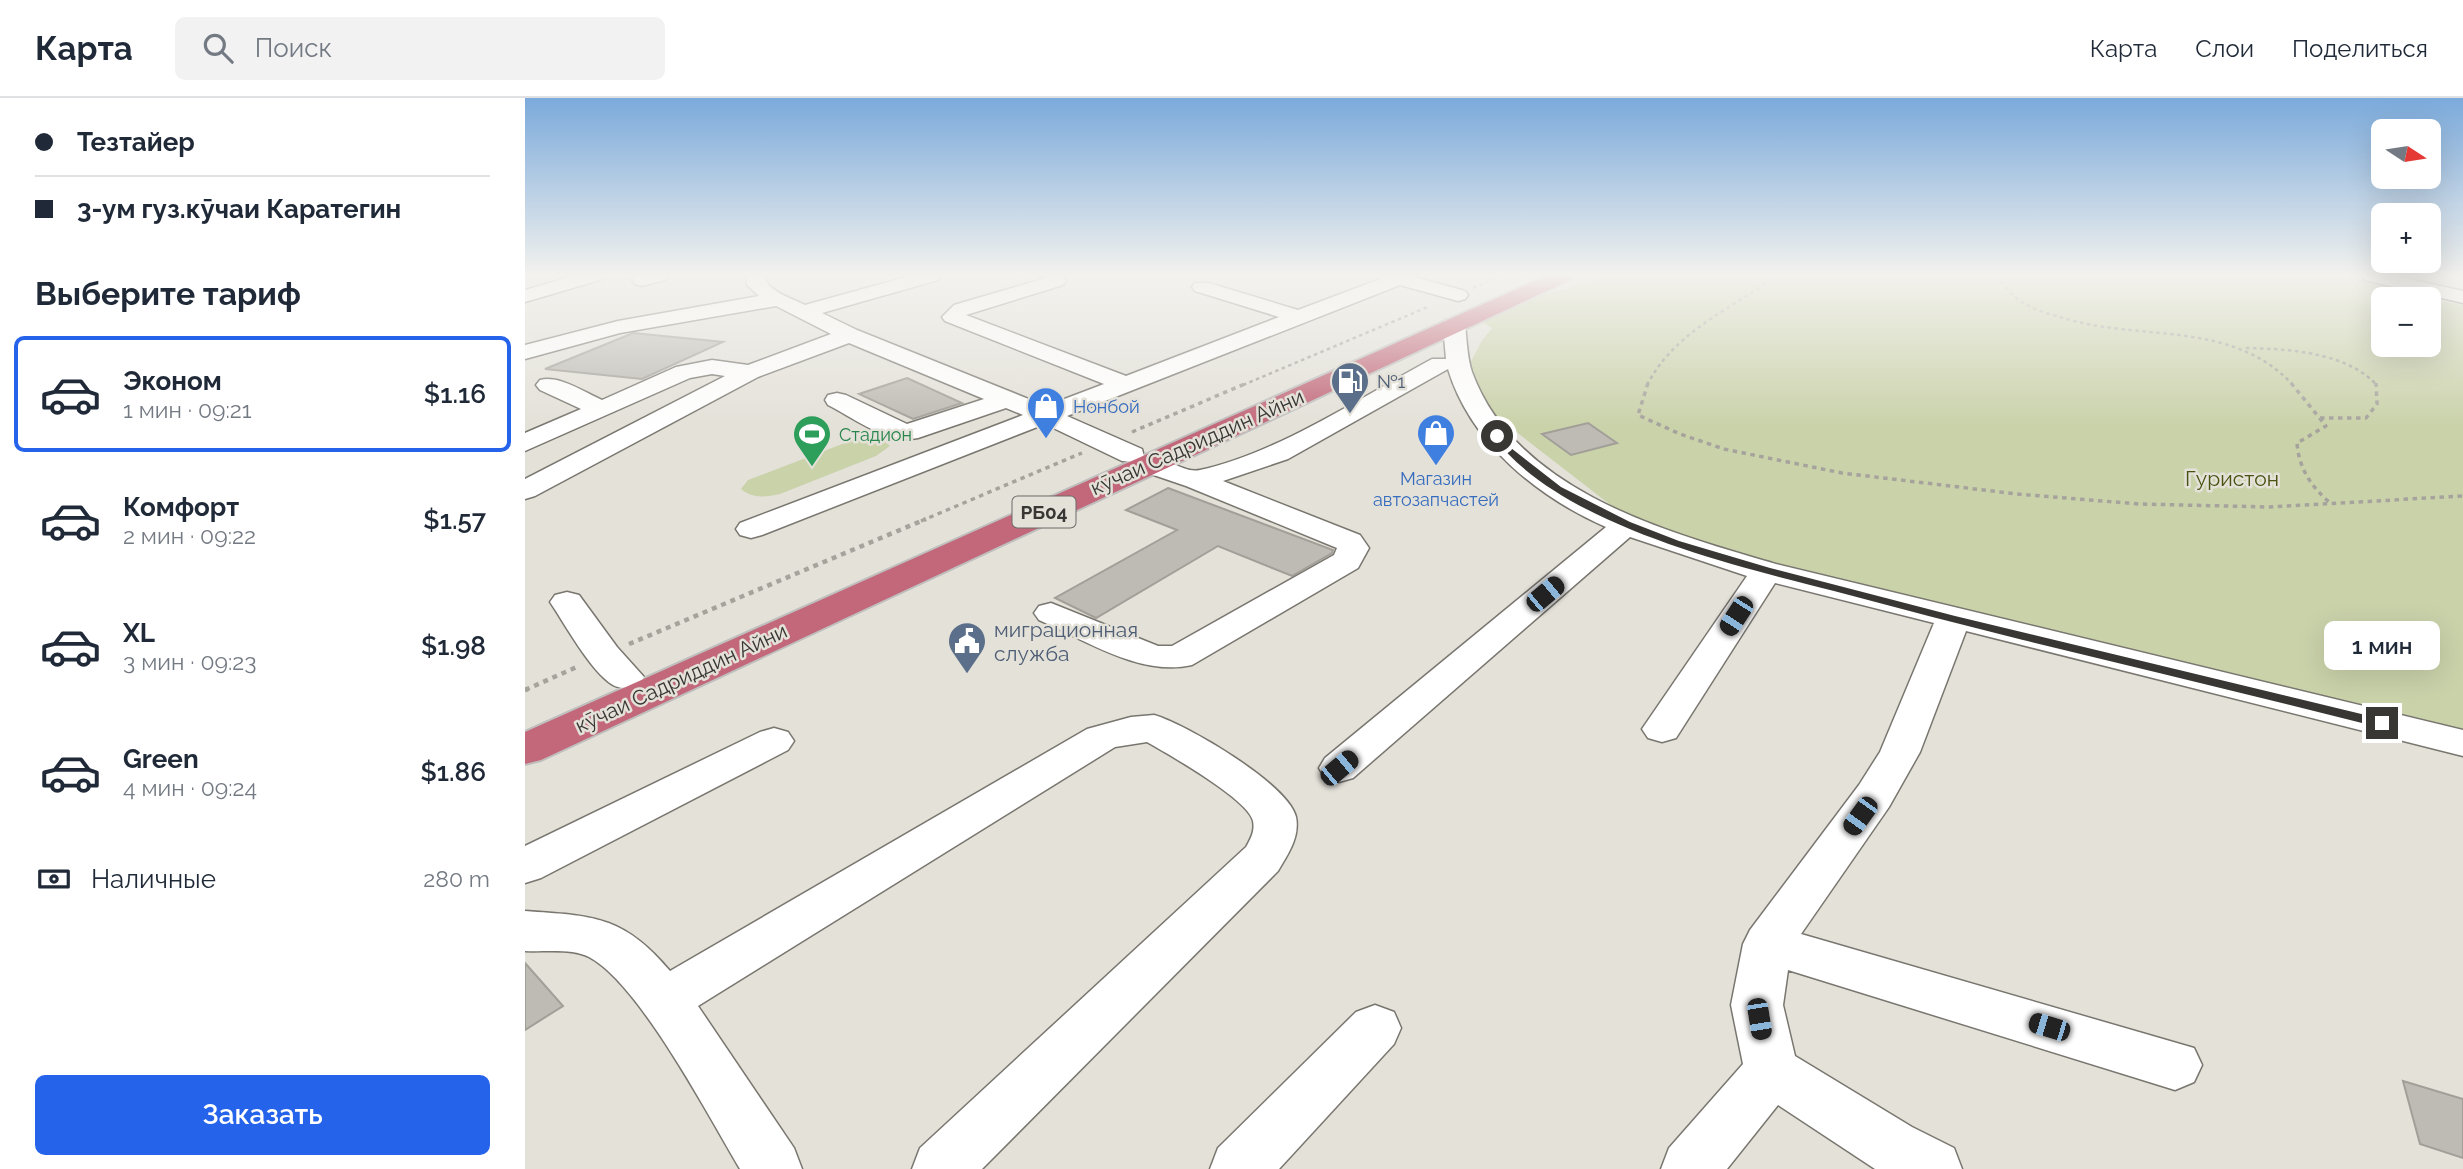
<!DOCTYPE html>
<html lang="ru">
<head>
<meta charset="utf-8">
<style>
	:root { --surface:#fff; --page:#f2f2f3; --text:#1f2937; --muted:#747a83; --line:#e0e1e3; --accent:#2563eb }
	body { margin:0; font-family:Raleway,sans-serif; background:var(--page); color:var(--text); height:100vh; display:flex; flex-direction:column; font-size:26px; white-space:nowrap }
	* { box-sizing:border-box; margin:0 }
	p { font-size:23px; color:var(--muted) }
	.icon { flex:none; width:38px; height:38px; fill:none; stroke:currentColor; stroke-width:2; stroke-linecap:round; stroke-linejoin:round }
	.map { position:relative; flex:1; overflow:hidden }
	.side { display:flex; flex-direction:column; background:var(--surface); width:525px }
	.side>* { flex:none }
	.banner { display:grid; align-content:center; height:154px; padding:0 35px; background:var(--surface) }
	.needle { width:46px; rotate:102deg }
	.buttons { position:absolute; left:1846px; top:21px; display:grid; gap:14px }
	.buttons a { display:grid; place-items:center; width:70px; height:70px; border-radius:10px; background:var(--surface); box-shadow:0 7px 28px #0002; font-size:35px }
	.end { position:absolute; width:32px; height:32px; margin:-16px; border:9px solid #383734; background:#fff; box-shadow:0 0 0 4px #fff }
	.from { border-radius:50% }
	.bubble { position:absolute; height:49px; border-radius:10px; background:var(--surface); box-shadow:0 7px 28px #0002; font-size:23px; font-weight:600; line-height:49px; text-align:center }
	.car { position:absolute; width:21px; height:42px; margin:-21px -10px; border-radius:9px; box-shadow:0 0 5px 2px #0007; background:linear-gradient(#222 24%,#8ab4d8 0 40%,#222 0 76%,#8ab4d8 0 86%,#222 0) }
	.banner b { display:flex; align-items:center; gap:24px; height:66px; font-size:26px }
	.banner b+b { border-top:2px solid var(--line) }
	.banner i { width:18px; height:18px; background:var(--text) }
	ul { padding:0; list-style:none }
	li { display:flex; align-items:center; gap:21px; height:116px; margin:0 14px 10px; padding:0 21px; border:4px solid transparent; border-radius:10px }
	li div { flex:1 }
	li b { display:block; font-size:26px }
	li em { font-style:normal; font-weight:600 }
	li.selected { border-color:var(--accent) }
	li>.icon { width:63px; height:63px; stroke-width:1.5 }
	h2 { padding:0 35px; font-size:32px; line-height:84px }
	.pay { display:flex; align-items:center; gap:18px; height:77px; padding:0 35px; font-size:26px }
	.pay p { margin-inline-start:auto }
	.cta { display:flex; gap:14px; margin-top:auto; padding:14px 35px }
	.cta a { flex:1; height:80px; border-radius:10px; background:var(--accent); color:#fff; font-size:28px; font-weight:600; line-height:80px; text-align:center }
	header { display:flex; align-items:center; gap:42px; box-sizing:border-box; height:98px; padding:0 35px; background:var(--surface); border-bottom:2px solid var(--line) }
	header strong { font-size:33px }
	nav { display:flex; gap:38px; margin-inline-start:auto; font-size:24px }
	.search { width:490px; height:63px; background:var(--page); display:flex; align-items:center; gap:18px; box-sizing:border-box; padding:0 24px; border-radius:10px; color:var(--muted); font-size:26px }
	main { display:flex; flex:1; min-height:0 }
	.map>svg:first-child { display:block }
	.green { fill:#cad2aa; fill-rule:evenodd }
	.building { fill:#bebbb4; stroke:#a29f98; stroke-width:2 }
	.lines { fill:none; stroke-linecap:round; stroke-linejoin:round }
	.minor-casing { stroke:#79766f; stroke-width:3 }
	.highway-casing { stroke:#bfbfbe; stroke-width:4 }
	.path-far3 { stroke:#a6a39d; stroke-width:2.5; stroke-dasharray:3.5 3.5; stroke-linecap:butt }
	.path-far2 { stroke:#a6a39d; stroke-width:3.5; stroke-dasharray:4.5 4.5; stroke-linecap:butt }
	.path-far1 { stroke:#a6a39d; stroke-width:4.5; stroke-dasharray:5 5; stroke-linecap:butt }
	.path { stroke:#a6a39d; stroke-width:5; stroke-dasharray:6 6; stroke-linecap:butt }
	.minor { fill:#fff; fill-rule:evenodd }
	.highway { fill:#c2687a; fill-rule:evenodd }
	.route { fill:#383734 }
	.labels { text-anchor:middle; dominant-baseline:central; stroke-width:5; stroke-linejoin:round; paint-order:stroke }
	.far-service-label { font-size:18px; fill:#4e5e75; stroke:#e4e1d9; text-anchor:start }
	.far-shop-label { font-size:18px; fill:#366cbe; stroke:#e4e1d9; text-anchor:start }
	.far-leisure-label { font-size:18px; fill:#27864d; stroke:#e4e1d9; text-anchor:start }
	.shield { fill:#e4e1d9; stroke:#6c6a66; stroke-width:2 }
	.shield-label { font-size:19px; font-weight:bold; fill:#383734 }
	.street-label { font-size:21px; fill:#383734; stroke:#e4e1d9 }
	.park-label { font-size:21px; fill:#495210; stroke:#e4e1d9 }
	.service-label { font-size:21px; fill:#4e5e75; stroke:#e4e1d9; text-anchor:start }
</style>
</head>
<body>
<header>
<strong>Карта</strong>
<div class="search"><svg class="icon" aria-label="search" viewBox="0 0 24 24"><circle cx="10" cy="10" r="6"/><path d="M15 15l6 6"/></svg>Поиск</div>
<nav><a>Карта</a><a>Слои</a><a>Поделиться</a></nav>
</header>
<main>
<section class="side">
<div class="banner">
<b><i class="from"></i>Тезтайер</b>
<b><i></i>3-ум гуз.кӯчаи Каратегин</b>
</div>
<h2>Выберите тариф</h2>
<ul>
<li class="selected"><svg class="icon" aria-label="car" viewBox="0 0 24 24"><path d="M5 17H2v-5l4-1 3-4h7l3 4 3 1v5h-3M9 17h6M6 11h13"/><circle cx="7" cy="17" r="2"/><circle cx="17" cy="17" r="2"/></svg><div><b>Эконом</b><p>1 мин · 09:21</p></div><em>$1.16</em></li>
<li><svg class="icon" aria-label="car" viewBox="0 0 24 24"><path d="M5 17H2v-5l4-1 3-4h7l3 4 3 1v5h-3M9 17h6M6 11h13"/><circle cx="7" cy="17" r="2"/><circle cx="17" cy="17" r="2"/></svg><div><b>Комфорт</b><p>2 мин · 09:22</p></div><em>$1.57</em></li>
<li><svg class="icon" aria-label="car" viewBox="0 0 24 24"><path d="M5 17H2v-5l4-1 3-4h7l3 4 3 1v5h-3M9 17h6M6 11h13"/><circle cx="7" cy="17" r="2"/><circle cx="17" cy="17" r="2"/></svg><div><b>XL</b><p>3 мин · 09:23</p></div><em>$1.98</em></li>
<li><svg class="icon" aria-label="car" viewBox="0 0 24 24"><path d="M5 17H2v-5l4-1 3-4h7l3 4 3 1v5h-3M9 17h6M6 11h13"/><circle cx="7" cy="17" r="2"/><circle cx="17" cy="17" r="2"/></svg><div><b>Green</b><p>4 мин · 09:24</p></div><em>$1.86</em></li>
</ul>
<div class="pay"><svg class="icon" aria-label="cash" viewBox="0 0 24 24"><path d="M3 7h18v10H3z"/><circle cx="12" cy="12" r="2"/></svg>Наличные<p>280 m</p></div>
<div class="cta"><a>Заказать</a></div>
</section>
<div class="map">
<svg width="1938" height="1071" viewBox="0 0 1938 1071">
	<rect width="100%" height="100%" fill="#e4e1d9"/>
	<g class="green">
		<path d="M1082,178H1831L1885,197L1938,207V642L1136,446L933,289L956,244L967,230L948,218ZM1858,201H1904V247H1858Z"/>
		<path d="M347,341L359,343L365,348L351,358L255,396C240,399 228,401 216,391L223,382L325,343Z"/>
	</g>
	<g class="building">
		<path d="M108,235L198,244L117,281L20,271Z"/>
		<path d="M382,280L437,305L388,321L334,296Z"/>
		<path d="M1063,325L1092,345L1046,357L1017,336Z"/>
		<path d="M643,390L808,452L807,455L767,478L693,448L571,520L530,500L652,432L601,412Z"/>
		<path d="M0,865L38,908L0,932Z"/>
		<path d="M1878,983L1938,1001V1060L1895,1046Z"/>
	</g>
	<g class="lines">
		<defs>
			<g id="minor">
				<path d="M48,178H78L75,182L0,204V192Z"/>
				<path d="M110,178H143L140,182L117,188L110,186L107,182Z"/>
				<path d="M221,178H239C243,194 267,200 280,207L385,178H415L413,182L297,215L332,232L521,308L579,286L420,223L417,219L429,207L524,179H538L541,183L538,187L441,217L601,278L754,219L670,193L667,189L670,185H684L773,212L858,180L857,178H886L940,193L943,197L940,201L933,203L875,187L542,318L617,351L619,359C638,355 657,376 675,372C751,356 838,298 907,261H921L918,227L921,222H937L940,227C942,243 942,259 947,274C991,394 1142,434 1251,466L1938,632V658L1441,533L1395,654L1364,709L1276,836L1669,950L1677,967L1669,984L1650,992L1263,872L1258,907L1270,958L1387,1029L1429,1050L1437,1071H1350L1253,1007L1202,1071H1136L1144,1050L1218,966L1206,907L1218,846L1225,832L1334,687L1355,654L1409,525L1250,485L1151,640L1137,644L1123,640L1117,631L1222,478L1105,439L828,680L814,684L800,680L794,670L800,660L1081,429C1012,399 945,344 923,271L763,361L698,383L835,437L844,450L833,470L667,567C616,579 560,542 514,522L509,515L514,508L526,505L633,548H647L809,457L812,450L661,388L614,372L612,364L597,363L520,326L237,437L226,440L215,437L211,431L215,425L498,317L481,310L393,340C363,347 329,320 303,307L300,302L303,297L312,295L321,297L382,326L459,301L324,245L233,279L10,398L0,401V381L200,278L187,276L165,280L0,353V335L56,311L15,292L11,287L15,282C34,277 59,294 77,302L151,269L187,262L223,267L306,236L251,208L95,235L0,261V247L93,223L234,198L222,187Z"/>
				<path d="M1837,178H1871L1938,193V205L1840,182Z"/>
				<path d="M42,494L54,497L92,549L119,579L114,587C105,589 96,592 88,587C66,574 40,526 25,504L30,497Z"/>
				<path d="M629,617C661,626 763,686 771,719C775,739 763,756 753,773L457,1071H387L395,1050L721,749C726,740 730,733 728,723C723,701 643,656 622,644L590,649L173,908L269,1050L277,1071H215C184,1019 114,885 64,859C47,850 19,854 0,853V813C68,818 98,817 145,873L562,631L606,619Z"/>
				<path d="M249,630L263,634L269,643L263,652L16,780L0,785V748L235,634Z"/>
				<path d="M850,907L869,914L876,930L869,946L754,1071H685L693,1050L831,914Z"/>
			</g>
			<path id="highway" d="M1021,178H1049L1045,182L16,662L0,666V634Z"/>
		</defs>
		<use href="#minor" class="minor-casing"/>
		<use href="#highway" class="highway-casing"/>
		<g class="path-far3">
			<path d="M1472,178C1478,185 1483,193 1489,198C1502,210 1521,215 1538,220C1616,244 1707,221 1768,287"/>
			<path d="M948,190L977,178"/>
			<path d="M1721,250C1765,251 1820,254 1852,287"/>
			<path d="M718,287L905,208"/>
			<path d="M1122,287C1150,233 1205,212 1251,178"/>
		</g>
		<g class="path-far2">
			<path d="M1123,285L1113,317L1155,336L1199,351L1317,375L1492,396L1614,406L1744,409L1938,398"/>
			<path d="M1766,285L1801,328L1772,345C1774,371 1786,388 1805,405"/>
			<path d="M1795,320H1841L1852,306L1851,285"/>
			<path d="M607,334L722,285"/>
			<path d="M396,423L557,355"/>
		</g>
		<g class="path-far1">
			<path d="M104,546L401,421"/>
			<path d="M0,592L54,568"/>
		</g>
		<path class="path" d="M0,592L3,591"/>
		<use href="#minor" class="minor"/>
		<use href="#highway" class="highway"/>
	</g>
	<linearGradient id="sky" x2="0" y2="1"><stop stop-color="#7baadb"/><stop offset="0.54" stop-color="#f3f2ee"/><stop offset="1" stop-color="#f3f2ee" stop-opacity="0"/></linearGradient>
	<rect width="1938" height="328" fill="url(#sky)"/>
	<path class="route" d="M972,335L986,350L1036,389L1105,424L1154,443L1245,470L1430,518L1857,621L1864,625L1857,630C1738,600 1618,571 1498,542C1435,526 1372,510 1309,493C1207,467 1032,426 968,338Z"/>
	<defs>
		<symbol id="fuel-pin" viewBox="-11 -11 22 30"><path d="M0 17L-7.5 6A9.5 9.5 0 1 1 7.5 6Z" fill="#5c6f8a" stroke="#e4e1d9"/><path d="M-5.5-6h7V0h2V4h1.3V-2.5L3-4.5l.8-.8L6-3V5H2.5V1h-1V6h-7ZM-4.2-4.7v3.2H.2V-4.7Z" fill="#fff"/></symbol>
		<symbol id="shop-pin" viewBox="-11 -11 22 30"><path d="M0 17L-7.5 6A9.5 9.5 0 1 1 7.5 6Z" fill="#3f7fe0" stroke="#e4e1d9"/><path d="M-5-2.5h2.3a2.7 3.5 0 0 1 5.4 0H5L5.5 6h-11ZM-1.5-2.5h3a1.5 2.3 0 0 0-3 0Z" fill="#fff"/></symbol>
		<symbol id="stadium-pin" viewBox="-11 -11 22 30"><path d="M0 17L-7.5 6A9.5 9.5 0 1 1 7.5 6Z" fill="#2e9e5b" stroke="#e4e1d9"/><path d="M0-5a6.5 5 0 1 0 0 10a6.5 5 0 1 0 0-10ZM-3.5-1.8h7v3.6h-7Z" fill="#fff"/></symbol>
		<symbol id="civic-pin" viewBox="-11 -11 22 30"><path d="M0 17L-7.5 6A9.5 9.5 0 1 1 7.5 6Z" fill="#5c6f8a" stroke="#e4e1d9"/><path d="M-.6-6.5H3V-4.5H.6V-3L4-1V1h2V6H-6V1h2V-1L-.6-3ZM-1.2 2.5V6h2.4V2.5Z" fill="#fff"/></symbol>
	</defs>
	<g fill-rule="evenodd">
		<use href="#fuel-pin" x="803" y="261" width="44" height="60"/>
		<use href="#shop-pin" x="499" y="286" width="44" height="60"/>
		<use href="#shop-pin" x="889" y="313" width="44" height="60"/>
		<use href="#stadium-pin" x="265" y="314" width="44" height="60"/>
		<use href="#civic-pin" x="420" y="521" width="44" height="60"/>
	</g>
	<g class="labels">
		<g class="far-service-label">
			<text x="852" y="283">№1</text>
		</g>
		<g class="far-shop-label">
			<text x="548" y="308">Нонбой</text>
			<text x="911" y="380" text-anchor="middle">Магазин<tspan x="911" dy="21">автозапчастей</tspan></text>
		</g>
		<g class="far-leisure-label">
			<text x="314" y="336">Стадион</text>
		</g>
		<rect class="shield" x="487.5" y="398.5" width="63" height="31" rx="5"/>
		<g class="shield-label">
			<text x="519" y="414">РБ04</text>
		</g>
		<g class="street-label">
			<text transform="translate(672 344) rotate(-24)">кӯчаи Садриддин Айни</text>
			<text transform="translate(156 580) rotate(-25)">кӯчаи Садриддин Айни</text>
		</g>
		<g class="park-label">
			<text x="1707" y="380">Гуристон</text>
		</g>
		<g class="service-label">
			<text x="469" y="531">миграционная<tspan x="469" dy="24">служба</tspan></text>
		</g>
	</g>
</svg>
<div class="buttons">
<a><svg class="needle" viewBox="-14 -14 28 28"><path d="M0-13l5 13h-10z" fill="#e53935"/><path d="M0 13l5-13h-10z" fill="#747a83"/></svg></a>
<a>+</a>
<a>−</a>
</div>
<i class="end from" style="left:972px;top:338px"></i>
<i class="end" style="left:1857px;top:625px"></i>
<div class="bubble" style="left:1799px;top:523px;width:116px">1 мин</div>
<i class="car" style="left:1020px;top:496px;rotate:50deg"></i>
<i class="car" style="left:1211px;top:518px;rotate:213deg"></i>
<i class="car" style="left:814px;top:670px;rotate:50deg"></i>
<i class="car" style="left:1335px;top:718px;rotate:216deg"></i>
<i class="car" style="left:1234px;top:921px;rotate:171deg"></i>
<i class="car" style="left:1524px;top:929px;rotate:287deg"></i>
</div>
</main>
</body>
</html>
